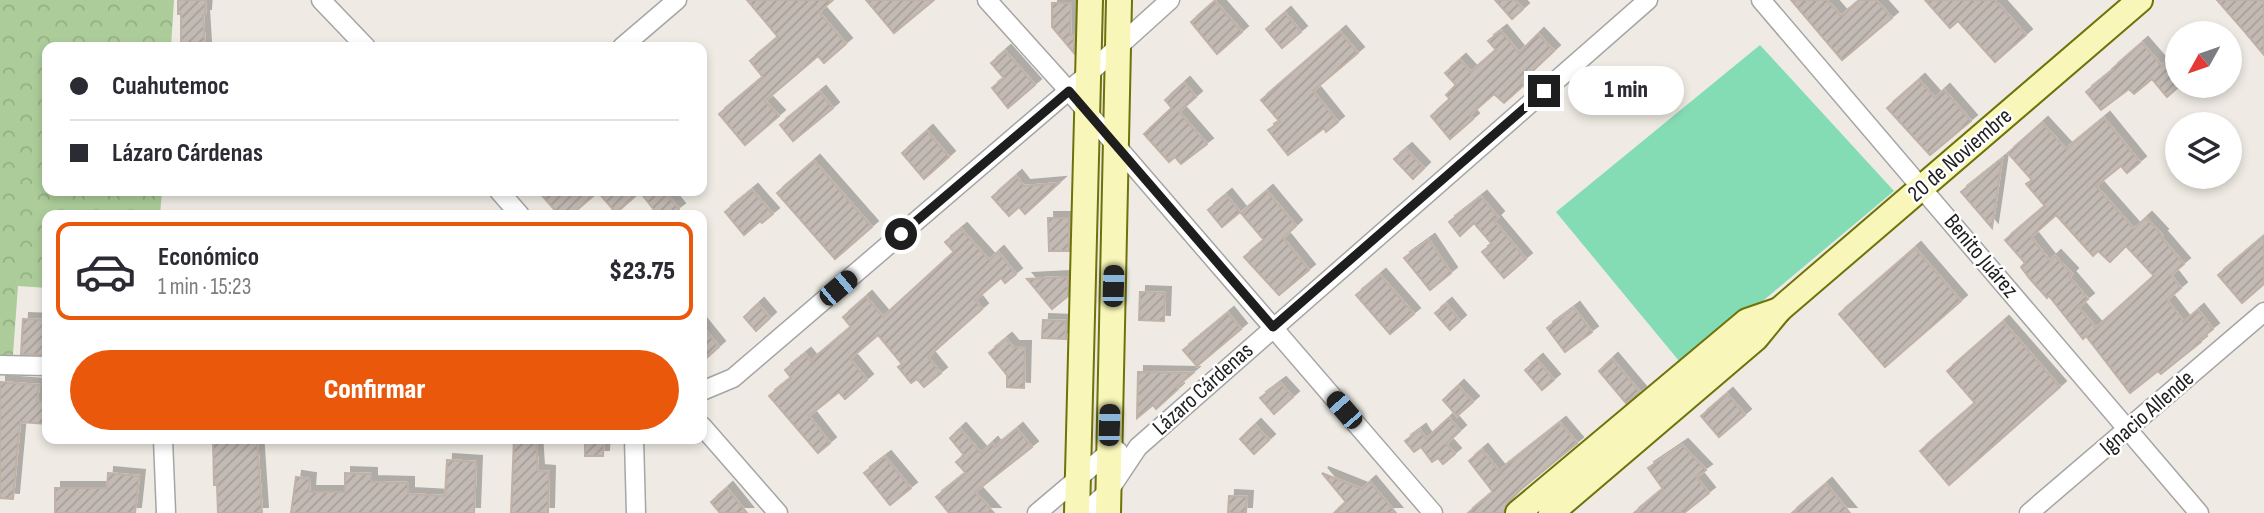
<!DOCTYPE html>
<html lang="es">
<head>
<meta charset="utf-8">
<style>
	:root { --surface:#fff; --page:#f2f2f3; --text:#2b2b33; --muted:#7c7c81; --line:#e1e1e2; --accent:#ea580c }
	body { margin:0; font-family:"Sofia Sans Condensed",sans-serif; background:var(--page); color:var(--text); height:100vh; display:flex; flex-direction:column; font-size:26px; white-space:nowrap }
	* { box-sizing:border-box; margin:0 }
	p { font-size:23px; color:var(--muted) }
	.icon { flex:none; width:38px; height:38px; fill:none; stroke:currentColor; stroke-width:2; stroke-linecap:round; stroke-linejoin:round }
	.map { position:relative; flex:1; overflow:hidden }
	.drawer { position:absolute; left:42px; top:210px; width:665px; height:234px; display:flex; flex-direction:column; background:var(--surface); border-radius:14px; box-shadow:0 4px 10px #0003 }
	.drawer>* { flex:none }
	.top-card { position:absolute; left:42px; top:42px; width:665px; height:154px; border-radius:14px; box-shadow:0 4px 10px #0003; display:grid; align-content:center; height:154px; padding:0 28px; background:var(--surface) }
	.needle { width:46px; rotate:230deg }
	.buttons { position:absolute; left:2165px; top:21px; display:grid; gap:14px }
	.buttons a { display:grid; place-items:center; width:77px; height:77px; border-radius:50%; background:var(--surface); box-shadow:0 4px 10px #0003; font-size:35px }
	.end { position:absolute; width:32px; height:32px; margin:-16px; border:9px solid #1e1e1e; background:#fff; box-shadow:0 0 0 4px #fff }
	.from { border-radius:50% }
	.bubble { position:absolute; height:49px; border-radius:24px; background:var(--surface); box-shadow:0 4px 10px #0003; font-size:23px; font-weight:800; line-height:49px; text-align:center }
	.car { position:absolute; width:21px; height:42px; margin:-21px -10px; border-radius:9px; box-shadow:0 0 5px 2px #0007; background:linear-gradient(#222 24%,#8ab4d8 0 40%,#222 0 76%,#8ab4d8 0 86%,#222 0) }
	.top-card b { display:flex; align-items:center; gap:24px; height:66px; font-size:26px }
	.top-card b+b { border-top:2px solid var(--line) }
	.top-card i { width:18px; height:18px; background:var(--text) }
	ul { padding:12px 0 0; list-style:none }
	li { display:flex; align-items:center; gap:21px; height:98px; margin:0 14px 10px; padding:0 14px; border:4px solid var(--line); border-radius:14px }
	li div { flex:1 }
	li b { display:block; font-size:26px }
	li em { font-style:normal; font-weight:800 }
	li.selected { border-color:var(--accent) }
	li>.icon { width:63px; height:63px; stroke-width:1.5 }
	.button { display:flex; gap:14px; margin-top:auto; padding:14px 28px }
	.button a { flex:1; height:80px; border-radius:42px; background:var(--accent); color:#fff; font-size:28px; font-weight:800; line-height:80px; text-align:center }
	.map>svg:first-child { display:block }
	.forest { fill:url(#forest-crowns) }
	.pitch { fill:#84dcb5 }
	.building { fill:url(#building-hatch); stroke:#c0b1a7; stroke-width:2; fill-rule:evenodd; filter:url(#shadow) }
	.lines { fill:none; stroke-linecap:round; stroke-linejoin:round }
	.minor-casing { stroke:#a5a5a5; stroke-width:21 }
	.secondary-casing { stroke:#6d7308; stroke-width:28 }
	.minor { stroke:#fff; stroke-width:18 }
	.secondary { stroke:#f8f7b9; stroke-width:24 }
	.route { stroke:#1e1e1e; stroke-width:9 }
	.labels { text-anchor:middle; dominant-baseline:central; stroke-width:5; stroke-linejoin:round; paint-order:stroke }
	.street-label { font-size:23px; fill:#1e1e1e; stroke:#fff }
</style>
</head>
<body>
<div class="map">
<svg width="2264" height="513" viewBox="0 0 2264 513">
	<defs>
		<pattern id="forest-crowns" width="20" height="18" patternUnits="userSpaceOnUse" patternTransform="scale(1.75)"><rect width="20" height="18" fill="#accd9a"/><path d="M2 6a3 3 0 1 1 6 0M12 15a3 3 0 1 1 6 0" fill="none" stroke="#94b084"/></pattern>
		<pattern id="building-hatch" width="6" height="6" patternUnits="userSpaceOnUse" patternTransform="scale(1.75)"><rect width="6" height="6" fill="#c3bab4"/><path d="M-1 1l2-2M0 6l6-6M5 7l2-2" fill="none" stroke="#a79f9a"/></pattern>
		<filter id="shadow"><feDropShadow dx="6" dy="-6" stdDeviation="0" flood-color="#0004"/></filter>
	</defs>
	<rect width="100%" height="100%" fill="#efebe4"/>
	<path class="forest" d="M0,0H174L171,47H47V191H162L160,215H47V288L18,286L12,368H0Z"/>
	<path class="pitch" d="M1760,45L1894,191L1684,367L1556,212Z"/>
	<g class="building">
		<path d="M178,0H206L205,15H203L205,47H181V14H178Z"/>
		<path d="M747,0H833L819,12L846,44L824,63L818,56L765,101L779,116L745,145L719,114L763,77L750,61L778,37Z"/>
		<path d="M866,0H934L894,33Z"/>
		<path d="M1495,0H1515L1523,9L1512,19Z"/>
		<path d="M1791,0H1827L1841,16L1860,0H1876L1892,18L1842,60Z"/>
		<path d="M1925,0H1995L2026,35L1995,62L1958,21L1950,28Z"/>
		<path d="M2217,0H2264V55L2245,32Z"/>
		<path d="M1215,1L1242,32L1217,54L1191,22Z"/>
		<path d="M1052,3H1071L1070,35H1074V53L1052,27Z"/>
		<path d="M1285,13L1301,32L1282,48L1266,29Z"/>
		<path d="M1501,31L1519,53L1538,34L1554,51L1521,82L1524,85L1504,103L1494,94L1470,115L1473,119L1450,139L1431,116L1450,99L1446,95L1456,85L1445,73L1460,60L1471,72L1496,50L1488,41Z"/>
		<path d="M1340,32L1358,53L1313,91L1338,122L1326,132L1324,128L1288,155L1268,130L1280,122L1261,100Z"/>
		<path d="M2142,43L2162,66L2168,60L2177,71V88L2167,97L2152,79L2134,94L2129,89L2101,110L2086,92L2113,70L2112,69Z"/>
		<path d="M1005,51L1035,85L1008,108L992,88L1004,78L991,63Z"/>
		<path d="M1919,80L1935,98L1944,90L1971,121L1930,155L1887,108Z"/>
		<path d="M1184,83L1196,97L1179,112L1207,144L1181,164L1175,157L1169,162L1144,134L1172,108L1165,100Z"/>
		<path d="M820,92L833,108L793,141L780,125Z"/>
		<path d="M2104,118L2140,162L2127,173L2121,166L2096,186L2134,229L2146,218L2162,235L2160,236L2184,264L2171,275L2181,288L2167,300L2184,322L2198,310L2213,329L2199,340L2201,342L2161,374L2158,371L2130,393L2086,336L2083,339L2049,296L2047,298L2030,279L2021,267L2025,263L2005,240L2045,206L2026,184L2032,180L2008,153L2042,123L2066,149ZM2056,215L2093,256L2098,251L2110,262L2126,246L2154,276L2096,328L2078,307L2088,299L2069,277L2072,274L2055,256L2050,261L2031,237Z"/>
		<path d="M927,131L949,157L924,179L902,153Z"/>
		<path d="M1406,149L1424,168L1413,179L1394,159Z"/>
		<path d="M2002,159L1995,208L1992,228L1961,192Z"/>
		<path d="M814,161L872,227L835,259L777,193Z"/>
		<path d="M1016,176L1024,186L1059,183L1025,214L1019,207L1009,216L992,197Z"/>
		<path d="M752,190L773,214L762,223L760,221L744,235L725,212Z"/>
		<path d="M538,191H664L679,209L671,215H658L640,192L616,213L598,192L571,215H559Z"/>
		<path d="M1267,191L1296,226L1283,238L1309,270L1279,295L1244,257L1264,240L1241,213Z"/>
		<path d="M1226,195L1240,212L1222,227L1208,210Z"/>
		<path d="M1481,197L1498,217L1494,221L1526,259L1504,278L1482,252L1492,244L1474,223L1460,236L1449,222Z"/>
		<path d="M1048,218H1069V251H1049Z"/>
		<path d="M961,229L989,260L998,252L1016,274L1005,283L1001,278L975,300L982,309L928,357L941,373L924,387L917,379L911,383L898,367L902,364L878,335L850,359L867,380L845,399L839,392L809,416L830,443L818,453L769,396L791,378L785,370L805,354L811,361L851,327L843,317L866,297L883,317L954,252L945,242Z"/>
		<path d="M2264,236V284L2242,303L2218,275Z"/>
		<path d="M1429,240L1451,273L1430,290L1404,258Z"/>
		<path d="M1915,248L1961,301L1885,367L1839,314Z"/>
		<path d="M1380,275L1414,314L1390,334L1356,295Z"/>
		<path d="M1064,277H1068V296L1052,309L1027,279Z"/>
		<path d="M1140,292L1165,293L1164,321L1139,320Z"/>
		<path d="M758,304L770,318L756,331L744,317Z"/>
		<path d="M1446,304L1460,321L1450,330L1435,313Z"/>
		<path d="M1574,308L1592,332L1565,352L1547,328Z"/>
		<path d="M1228,313L1241,329L1197,366L1183,350Z"/>
		<path d="M23,319L47,320V355L21,354Z"/>
		<path d="M1043,320L1066,321V339L1042,338Z"/>
		<path d="M2003,322L2060,387L1949,485L1920,451L1975,403L1947,371Z"/>
		<path d="M702,326L719,347L702,362Z"/>
		<path d="M1006,339L1013,347H1025L1024,388L1007,387V375L989,353Z"/>
		<path d="M1612,359L1640,392L1626,403L1599,371Z"/>
		<path d="M1537,360L1554,380L1542,390L1525,370Z"/>
		<path d="M1138,372L1193,373L1176,387L1178,389L1156,409L1153,405L1137,418Z"/>
		<path d="M0,382L39,385L37,402H47V424L20,422L13,499L0,498Z"/>
		<path d="M1280,383L1293,397L1274,414L1260,398Z"/>
		<path d="M1458,386L1473,402L1457,416L1443,400Z"/>
		<path d="M1727,394L1745,415L1719,437L1701,416Z"/>
		<path d="M1449,418L1460,431L1446,444L1455,454L1443,464L1438,458L1432,462L1421,447L1414,452L1405,441L1420,430L1426,439Z"/>
		<path d="M1560,423L1577,443L1520,490L1508,502L1503,513H1468L1493,492L1469,461L1482,450L1499,471Z"/>
		<path d="M1255,425L1269,440L1254,454L1240,439Z"/>
		<path d="M960,429L981,453L992,443L995,447L1017,429L1032,447L975,492L994,513H949L936,497L966,473L956,462L964,455L950,438Z"/>
		<path d="M213,439H257L262,513H218L217,485H214Z"/>
		<path d="M514,439H536L538,471L549,472L548,513H511Z"/>
		<path d="M585,439H604L603,456H585Z"/>
		<path d="M1682,445L1706,470L1696,477L1709,493L1684,513H1634L1663,489L1648,468Z"/>
		<path d="M885,457L911,488L890,505L864,473Z"/>
		<path d="M447,460L476,462L474,513H291L296,477L310,479L309,492H345V473L371,474V482L408,483V494L445,496Z"/>
		<path d="M108,473L139,476L135,513H55V488H107Z"/>
		<path d="M1322,473L1362,489L1370,482L1396,513H1334L1346,502Z"/>
		<path d="M1826,484L1850,513H1792Z"/>
		<path d="M727,488L747,513H720L711,502Z"/>
		<path d="M1229,496L1247,497L1246,513H1228Z"/>
	</g>
	<g class="lines">
		<defs>
			<g id="minor">
				<path d="M321,0L366,47"/>
				<path d="M987,0L1069,91L1433,513"/>
				<path d="M1761,0L2199,513"/>
				<path d="M622,47L677,0"/>
				<path d="M499,191L520,215"/>
				<path d="M0,365L47,366"/>
				<path d="M702,391L733,378L1088,74L1170,0"/>
				<path d="M702,426L778,513"/>
				<path d="M163,439L166,513"/>
				<path d="M634,439L636,513"/>
				<path d="M1037,513L1108,453L1118,451"/>
				<path d="M1084,513L1108,492L1138,447L1648,0"/>
				<path d="M2029,513L2264,312"/>
			</g>
			<g id="secondary">
				<path d="M1077,513L1090,0"/>
				<path d="M1108,513L1119,0"/>
				<path d="M1518,513L1747,321L1779,310"/>
				<path d="M1551,513L1756,338L1779,310L2140,0"/>
			</g>
		</defs>
		<use href="#minor" class="minor-casing"/>
		<use href="#secondary" class="secondary-casing"/>
		<use href="#minor" class="minor"/>
		<use href="#secondary" class="secondary"/>
	</g>
	<g class="lines">
		<path class="route" d="M901,234L1069,91L1273,327L1544,91"/>
	</g>
	<g class="labels">
		<g class="street-label">
			<text transform="translate(1960 155) rotate(-41)">20 de Noviembre</text>
			<text transform="translate(1981 256) rotate(50)">Benito Juárez</text>
			<text transform="translate(1203 389) rotate(-42)">Lázaro Cárdenas</text>
			<text transform="translate(2147 413) rotate(-41)">Ignacio Allende</text>
		</g>
	</g>
</svg>
<div class="buttons">
<a><svg class="needle" viewBox="-14 -14 28 28"><path d="M0-13l5 13h-10z" fill="#e53935"/><path d="M0 13l5-13h-10z" fill="#7c7c81"/></svg></a>
<a><svg class="icon" aria-label="layers" viewBox="0 0 24 24"><path d="M12 4l9 5-9 5-9-5zM3 14l9 5 9-5"/></svg></a>
</div>
<i class="end from" style="left:901px;top:234px"></i>
<i class="end" style="left:1544px;top:91px"></i>
<div class="bubble" style="left:1568px;top:66px;width:116px">1 min</div>
<i class="car" style="left:1113px;top:286px;rotate:2deg"></i>
<i class="car" style="left:838px;top:288px;rotate:50deg"></i>
<i class="car" style="left:1344px;top:410px;rotate:319deg"></i>
<i class="car" style="left:1109px;top:425px;rotate:2deg"></i>
<div class="top-card">
<b><i class="from"></i>Cuahutemoc</b>
<b><i></i>Lázaro Cárdenas</b>
</div>
<section class="drawer">
<ul>
<li class="selected"><svg class="icon" aria-label="car" viewBox="0 0 24 24"><path d="M5 17H2v-5l4-1 3-4h7l3 4 3 1v5h-3M9 17h6M6 11h13"/><circle cx="7" cy="17" r="2"/><circle cx="17" cy="17" r="2"/></svg><div><b>Económico</b><p>1 min · 15:23</p></div><em>$23.75</em></li>
</ul>
<div class="button"><a>Confirmar</a></div>
</section>
</div>
</body>
</html>
